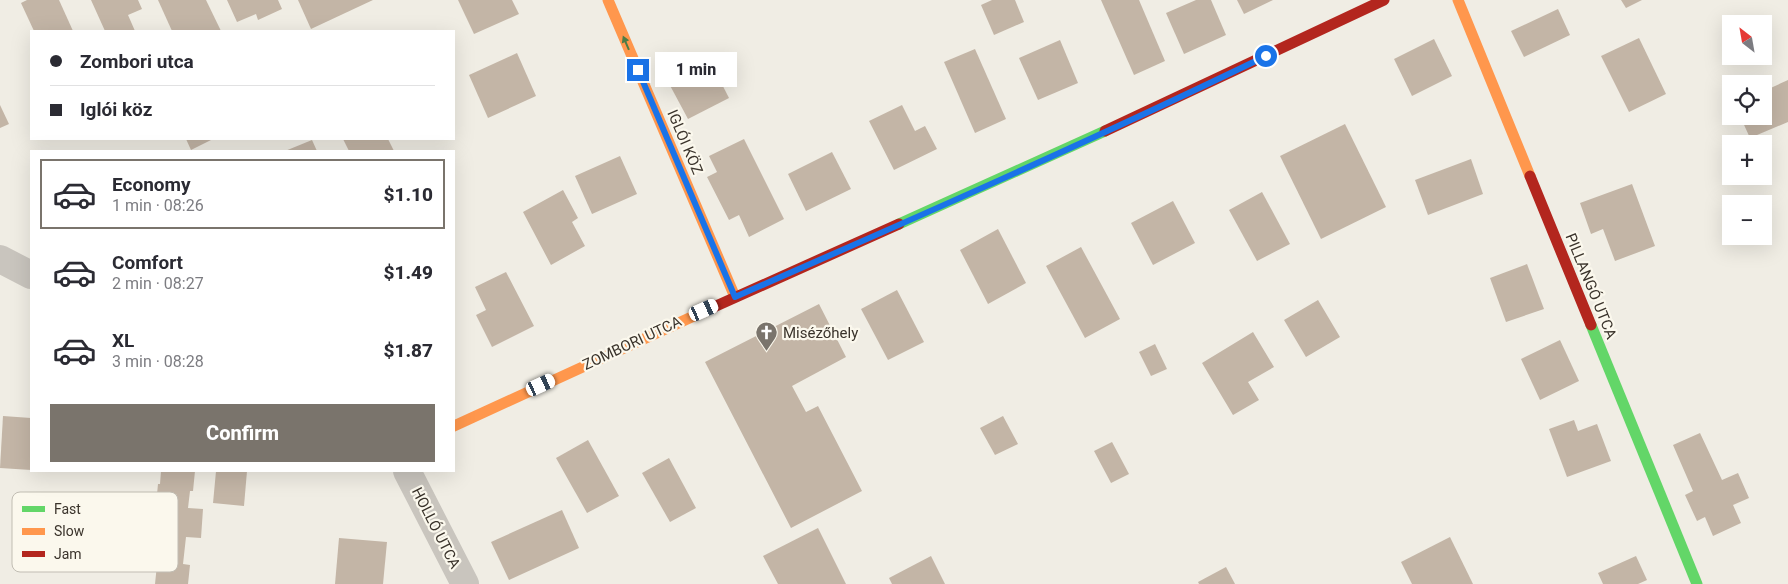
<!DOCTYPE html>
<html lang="en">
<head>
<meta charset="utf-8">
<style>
	:root { --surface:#fff; --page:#f2f2f3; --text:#2b2b33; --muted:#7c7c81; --line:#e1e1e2; --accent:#7a746c }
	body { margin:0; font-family:Roboto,sans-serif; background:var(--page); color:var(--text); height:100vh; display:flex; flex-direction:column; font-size:19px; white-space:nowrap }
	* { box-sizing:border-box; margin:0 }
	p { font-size:16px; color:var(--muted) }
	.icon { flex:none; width:28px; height:28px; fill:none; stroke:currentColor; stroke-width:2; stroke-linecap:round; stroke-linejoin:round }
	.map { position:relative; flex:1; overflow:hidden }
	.side { position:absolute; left:30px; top:150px; width:425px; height:322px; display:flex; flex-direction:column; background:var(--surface); border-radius:0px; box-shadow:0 5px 20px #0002 }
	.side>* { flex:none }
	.top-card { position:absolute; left:30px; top:30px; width:425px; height:110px; border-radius:0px; box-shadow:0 5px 20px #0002; display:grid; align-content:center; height:110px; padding:0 20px; background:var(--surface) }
	.needle { width:32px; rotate:329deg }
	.buttons { position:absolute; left:1722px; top:15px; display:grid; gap:10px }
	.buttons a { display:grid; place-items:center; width:50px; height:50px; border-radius:0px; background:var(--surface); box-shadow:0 5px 20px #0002; font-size:25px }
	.end { position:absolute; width:22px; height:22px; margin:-11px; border:6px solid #1a73e8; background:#fff; box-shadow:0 0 0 2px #fff }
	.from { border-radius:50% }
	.bubble { position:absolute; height:35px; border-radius:0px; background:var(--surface); box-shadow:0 5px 20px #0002; font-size:16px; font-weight:800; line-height:35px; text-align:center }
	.car { position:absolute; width:15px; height:30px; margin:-15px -8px; border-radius:6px; box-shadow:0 0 4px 1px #0007; background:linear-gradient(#fff 24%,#345 0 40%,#fff 0 76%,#345 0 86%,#fff 0) }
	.top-card b { display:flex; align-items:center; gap:18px; height:48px; font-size:19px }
	.top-card b+b { border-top:1px solid var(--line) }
	.top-card i { width:12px; height:12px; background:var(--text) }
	ul { padding:9px 0 0; list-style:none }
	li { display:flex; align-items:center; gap:15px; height:70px; margin:0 10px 8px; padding:0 10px; border:2px solid transparent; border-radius:0px }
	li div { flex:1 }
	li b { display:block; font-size:19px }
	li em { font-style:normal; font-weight:800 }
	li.on { border-color:var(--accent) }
	li>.icon { width:45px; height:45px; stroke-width:1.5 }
	.primary-button { display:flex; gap:10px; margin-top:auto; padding:10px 20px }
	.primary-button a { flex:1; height:58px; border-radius:0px; background:var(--accent); color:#fff; font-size:20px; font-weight:800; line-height:58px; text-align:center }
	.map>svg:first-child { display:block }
	.building { fill:#c3b5a6 }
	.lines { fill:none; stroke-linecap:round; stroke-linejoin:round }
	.street { stroke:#c9c5be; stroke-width:28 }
	.fast { stroke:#63d668; stroke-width:11 }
	.slow { stroke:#ff974d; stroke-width:11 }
	.jam { stroke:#b3261e; stroke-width:11 }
	.oneway { fill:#4c7c46 }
	.route { stroke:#1a73e8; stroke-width:6 }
	.labels { text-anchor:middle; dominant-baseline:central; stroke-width:4.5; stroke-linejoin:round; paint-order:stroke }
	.street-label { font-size:15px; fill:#3a332b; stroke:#fbf8ed }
	.poi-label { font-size:15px; fill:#3a332b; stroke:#fbf8ed; text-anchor:start }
	.key { fill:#fbf8ed; stroke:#c1bdb3; stroke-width:1 }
	.key-label { font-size:14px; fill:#3a332b }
</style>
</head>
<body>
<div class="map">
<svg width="1788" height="584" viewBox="0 0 1788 584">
	<rect width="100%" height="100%" fill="#f0ede4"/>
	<g class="building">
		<path d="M27,0H59L73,31H34L21,3Z"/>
		<path d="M91,0H138L142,9L128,15L135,31H105Z"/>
		<path d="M158,0H206L221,31H172Z"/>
		<path d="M227,0H278L282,9L258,20L256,14L237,22Z"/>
		<path d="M298,0H373L311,29Z"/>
		<path d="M458,0H512L519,14L474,34Z"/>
		<path d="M992,0H1015L1024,22L994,35L981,5Z"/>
		<path d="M1101,0H1139L1165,61L1134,75Z"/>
		<path d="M1196,0H1211L1226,35L1184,54L1166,13Z"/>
		<path d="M1237,0H1273L1244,14Z"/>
		<path d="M1621,0H1642L1626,8Z"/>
		<path d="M1558,9L1570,35L1524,57L1511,31Z"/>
		<path d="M1639,38L1666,94L1629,112L1601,56Z"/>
		<path d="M1434,39L1452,76L1412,96L1394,59Z"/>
		<path d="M1060,40L1078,83L1038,100L1019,58Z"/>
		<path d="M975,49L1006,119L975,133L944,62Z"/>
		<path d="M517,53L536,96L488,118L469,75Z"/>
		<path d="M708,57L729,98L688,119L666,78Z"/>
		<path d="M1788,80V122L1750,138L1740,116H1764V91Z"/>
		<path d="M0,105L9,124L0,128Z"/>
		<path d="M902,105L915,131L925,126L937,149L894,170L869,121Z"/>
		<path d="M1345,124L1386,207L1321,239L1280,156Z"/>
		<path d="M186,139H213L191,150Z"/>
		<path d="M343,139H388L394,151H349Z"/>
		<path d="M744,139L784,219L749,237L739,215L729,220L707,177L717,172L709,156Z"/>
		<path d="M312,140L317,151H285Z"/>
		<path d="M832,152L851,189L806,211L788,174Z"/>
		<path d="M620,156L637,194L592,214L575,176Z"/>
		<path d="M1471,159L1483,194L1428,215L1415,180Z"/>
		<path d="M1632,184L1655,246L1615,261L1603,229L1591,234L1580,203Z"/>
		<path d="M563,190L578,218L572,222L585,246L551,265L523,212Z"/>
		<path d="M1262,192L1290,244L1257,261L1229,210Z"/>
		<path d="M1173,201L1195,243L1153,265L1131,223Z"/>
		<path d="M998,229L1026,283L988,304L960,250Z"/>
		<path d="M1081,247L1120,319L1085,338L1046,266Z"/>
		<path d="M1527,264L1544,309L1506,322L1490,278Z"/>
		<path d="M506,272L534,326L492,347L476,315L486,310L475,287Z"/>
		<path d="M897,290L924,342L888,360L861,309Z"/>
		<path d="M1318,300L1340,337L1306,357L1284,320Z"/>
		<path d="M819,304L846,357L792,386L806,412L818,406L862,491L791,528L705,362Z"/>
		<path d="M1253,332L1274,367L1248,382L1259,400L1233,415L1202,363Z"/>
		<path d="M1560,340L1579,381L1540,400L1521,359Z"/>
		<path d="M1155,344L1167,369L1151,376L1139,352Z"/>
		<path d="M3,416L31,418V470L0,468Z"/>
		<path d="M1003,416L1018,444L995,455L980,428Z"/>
		<path d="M1574,420L1578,431L1597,424L1611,461L1567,477L1549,429Z"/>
		<path d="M1700,433L1722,480L1738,473L1749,498L1733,505L1741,523L1713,536L1705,517L1697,521L1685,495L1693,491L1673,445Z"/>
		<path d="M588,440L619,496L587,513L556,458Z"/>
		<path d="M1112,442L1129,474L1111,483L1094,451Z"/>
		<path d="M669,458L696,508L670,522L642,473Z"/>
		<path d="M161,471H195L193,491H190L188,508L203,509L201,538L186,537L183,564L190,565L188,584H155L160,535L172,536L173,517L155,515L158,484H160Z"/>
		<path d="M216,471H247L244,506L213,503Z"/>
		<path d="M562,510L579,548L509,580L491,542Z"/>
		<path d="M818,528L846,584H778L763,556Z"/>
		<path d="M1450,537L1473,584H1412L1401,562Z"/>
		<path d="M339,538L387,542L383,584H335Z"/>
		<path d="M931,556L945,584H892L889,578Z"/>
		<path d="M1636,556L1647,580L1638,584H1603L1598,573Z"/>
		<path d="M1226,567L1235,584H1199L1198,582Z"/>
	</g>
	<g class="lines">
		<g class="street">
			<path d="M0,259L31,275"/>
			<path d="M407,471L465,584"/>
		</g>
		<g class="fast">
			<path d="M899,224L1105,131"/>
			<path d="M1591,325L1697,584"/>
		</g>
		<g class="slow">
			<path d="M608,0L735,297"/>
			<path d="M1458,0L1530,176"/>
			<path d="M454,426L696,315"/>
		</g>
		<g class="jam">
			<path d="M1105,131L1384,0"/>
			<path d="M1530,176L1591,325"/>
			<path d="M696,315L899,224"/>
		</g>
	</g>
	<defs><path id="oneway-solid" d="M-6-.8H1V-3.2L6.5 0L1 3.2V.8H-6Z" transform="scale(1.25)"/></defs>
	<use class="oneway" href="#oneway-solid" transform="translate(626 43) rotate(-113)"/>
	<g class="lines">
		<path class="route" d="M638,70L735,297C913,219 1091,141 1266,56"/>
	</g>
	<defs>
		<symbol id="church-pin" viewBox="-11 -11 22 30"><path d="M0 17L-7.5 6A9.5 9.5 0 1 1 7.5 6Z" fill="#7a746c" stroke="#fbf8ed"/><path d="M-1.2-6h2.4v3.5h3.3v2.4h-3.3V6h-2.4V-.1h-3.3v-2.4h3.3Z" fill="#fff"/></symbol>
	</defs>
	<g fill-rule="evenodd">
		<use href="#church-pin" x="754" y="320" width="25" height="34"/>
	</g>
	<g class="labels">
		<g class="street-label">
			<text transform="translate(685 142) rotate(67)">IGLÓI KÖZ</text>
			<text transform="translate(1591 286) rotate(68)">PILLANGÓ UTCA</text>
			<text transform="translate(632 343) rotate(-25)">ZOMBORI UTCA</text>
			<text transform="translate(436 528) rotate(63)">HOLLÓ UTCA</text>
		</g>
		<g class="poi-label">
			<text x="783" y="333">Misézőhely</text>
		</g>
	</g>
	<rect x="12" y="492" width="166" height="80" rx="8" class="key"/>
	<rect x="22" y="506" width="23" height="6" fill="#63d668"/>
	<rect x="22" y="528" width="23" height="7" fill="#ff974d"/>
	<rect x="22" y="551" width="23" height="6" fill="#b3261e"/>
	<g class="key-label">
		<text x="54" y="514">Fast</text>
		<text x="54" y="536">Slow</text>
		<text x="54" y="559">Jam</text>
	</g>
</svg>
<div class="buttons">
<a><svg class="needle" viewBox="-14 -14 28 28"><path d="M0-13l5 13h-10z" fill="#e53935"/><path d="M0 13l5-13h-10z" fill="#7c7c81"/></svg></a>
<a><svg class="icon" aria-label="locate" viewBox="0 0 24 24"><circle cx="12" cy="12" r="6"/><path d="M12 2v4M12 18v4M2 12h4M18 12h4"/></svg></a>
<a>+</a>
<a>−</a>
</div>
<i class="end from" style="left:1266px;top:56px"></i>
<i class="end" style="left:638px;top:70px"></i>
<div class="bubble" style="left:655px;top:52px;width:82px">1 min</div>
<i class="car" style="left:704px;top:310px;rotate:66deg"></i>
<i class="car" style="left:541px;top:385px;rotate:65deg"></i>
<div class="top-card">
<b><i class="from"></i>Zombori utca</b>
<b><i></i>Iglói köz</b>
</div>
<section class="side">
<ul>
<li class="on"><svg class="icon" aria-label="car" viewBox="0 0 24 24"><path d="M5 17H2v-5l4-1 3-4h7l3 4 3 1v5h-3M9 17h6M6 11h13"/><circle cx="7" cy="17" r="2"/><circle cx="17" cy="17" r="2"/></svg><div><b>Economy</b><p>1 min · 08:26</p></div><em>$1.10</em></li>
<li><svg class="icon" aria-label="car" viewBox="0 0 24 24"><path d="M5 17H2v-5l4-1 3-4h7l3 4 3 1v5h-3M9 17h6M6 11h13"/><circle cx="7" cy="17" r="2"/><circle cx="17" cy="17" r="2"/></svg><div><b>Comfort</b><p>2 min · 08:27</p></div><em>$1.49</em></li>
<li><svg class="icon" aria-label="car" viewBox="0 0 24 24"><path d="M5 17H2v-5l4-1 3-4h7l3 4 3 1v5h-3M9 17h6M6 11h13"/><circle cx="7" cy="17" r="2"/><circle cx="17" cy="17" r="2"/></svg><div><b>XL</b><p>3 min · 08:28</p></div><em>$1.87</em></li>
</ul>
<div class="primary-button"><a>Confirm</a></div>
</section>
</div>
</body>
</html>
